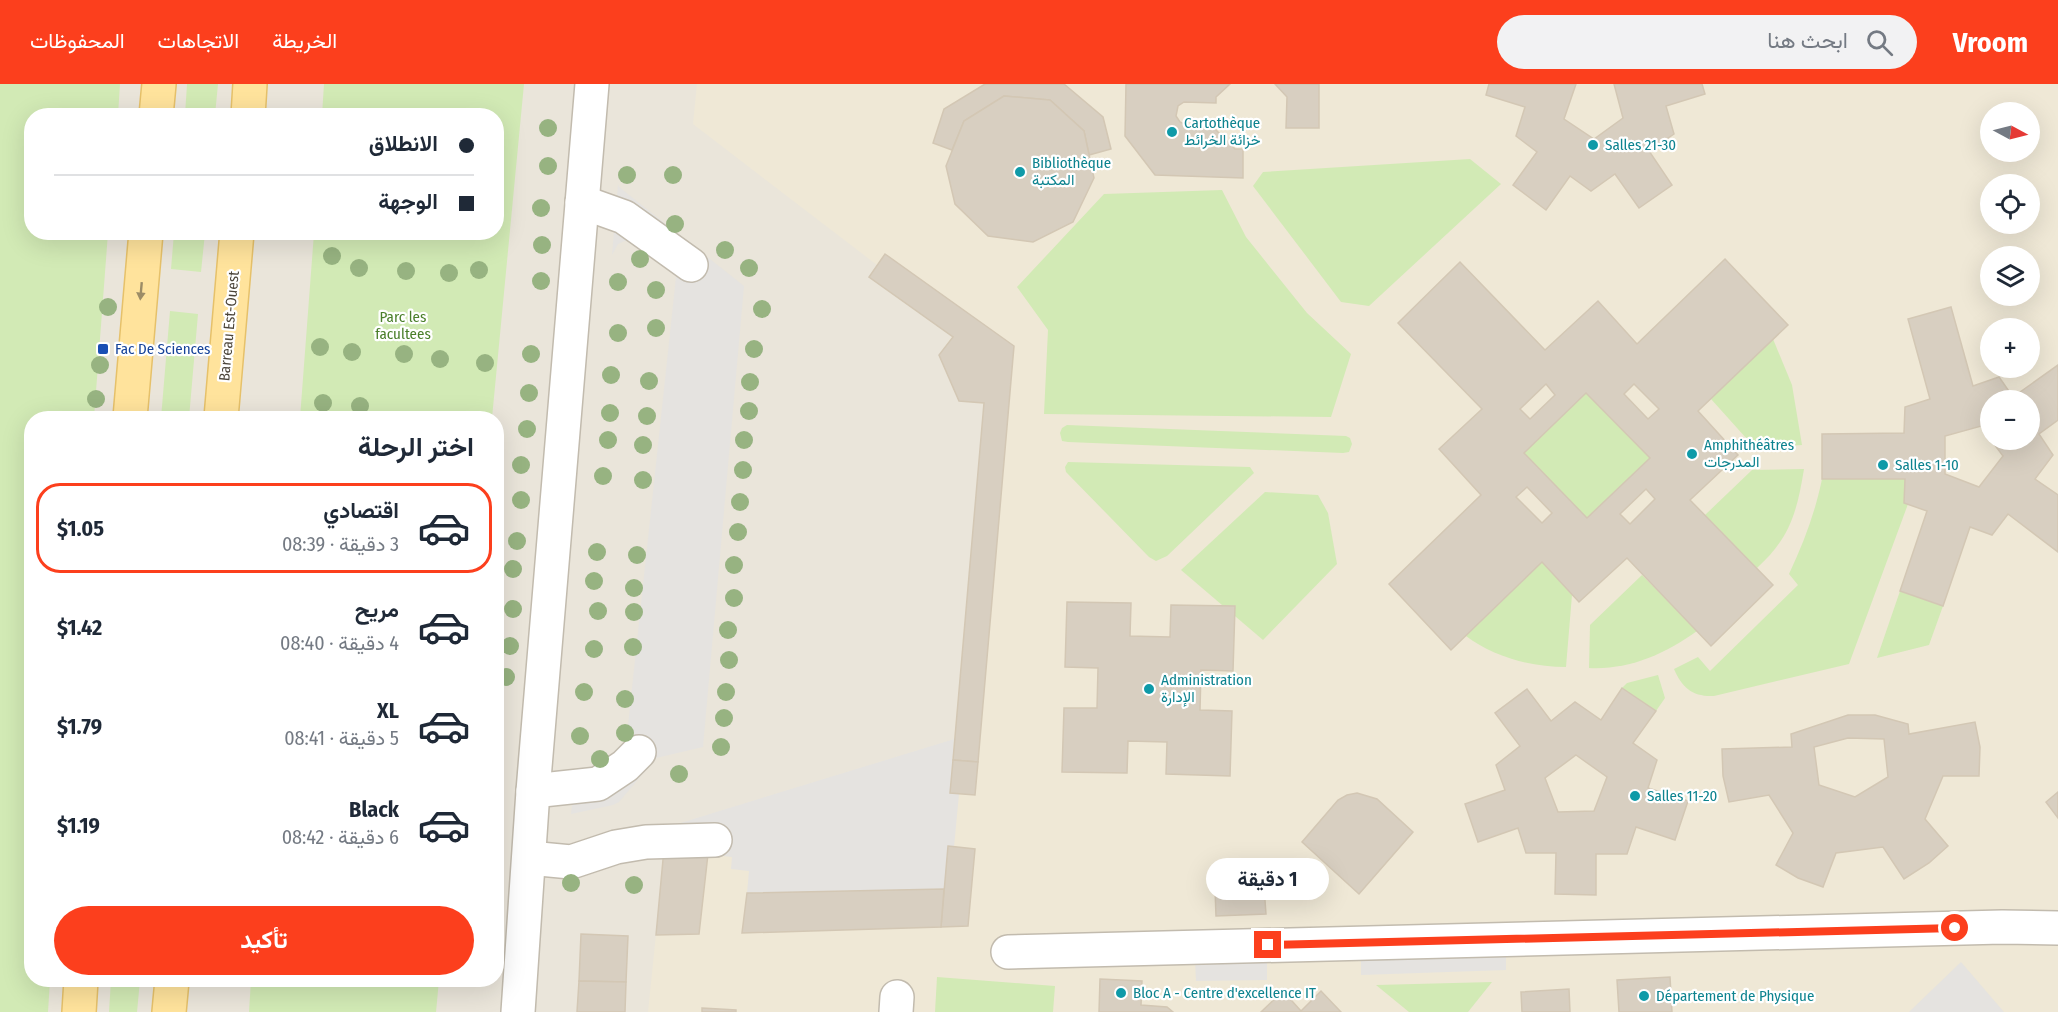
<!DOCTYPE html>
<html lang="ar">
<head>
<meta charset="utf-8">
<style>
	:root { --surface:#fff; --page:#f2f2f3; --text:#1f2937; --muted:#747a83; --line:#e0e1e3; --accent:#fc3f1d }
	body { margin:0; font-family:"Fira Sans Condensed",Vazirmatn,sans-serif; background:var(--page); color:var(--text); direction:rtl; height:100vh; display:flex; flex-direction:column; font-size:22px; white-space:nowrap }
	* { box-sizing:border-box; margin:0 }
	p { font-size:20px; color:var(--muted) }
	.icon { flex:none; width:33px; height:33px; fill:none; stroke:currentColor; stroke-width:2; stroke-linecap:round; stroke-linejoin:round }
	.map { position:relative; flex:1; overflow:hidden; direction:ltr }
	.side { position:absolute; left:24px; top:327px; width:480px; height:576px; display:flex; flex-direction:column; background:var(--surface); border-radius:24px; box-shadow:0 6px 24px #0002; direction:rtl }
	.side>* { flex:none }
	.hud { position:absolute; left:24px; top:24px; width:480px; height:132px; border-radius:24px; box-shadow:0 6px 24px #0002; direction:rtl; display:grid; align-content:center; height:132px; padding:0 30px; background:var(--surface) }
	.needle { width:39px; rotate:97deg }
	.tools { position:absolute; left:1980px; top:18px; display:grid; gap:12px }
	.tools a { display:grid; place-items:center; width:60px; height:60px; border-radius:50%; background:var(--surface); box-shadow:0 6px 24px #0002; font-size:30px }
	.end { position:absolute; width:27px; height:27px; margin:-14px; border:8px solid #fc3f1d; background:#fff; box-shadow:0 0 0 3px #fff }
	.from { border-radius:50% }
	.bubble { position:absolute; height:42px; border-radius:21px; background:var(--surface); box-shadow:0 6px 24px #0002; font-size:20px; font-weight:700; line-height:42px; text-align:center; direction:rtl }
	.hud b { display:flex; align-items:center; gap:21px; height:57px; font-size:22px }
	.hud b+b { border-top:2px solid var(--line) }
	.hud i { width:15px; height:15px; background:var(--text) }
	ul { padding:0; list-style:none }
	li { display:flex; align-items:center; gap:18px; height:90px; margin:0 12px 9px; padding:0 18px; border:3px solid transparent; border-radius:24px }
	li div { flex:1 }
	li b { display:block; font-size:22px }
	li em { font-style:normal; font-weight:700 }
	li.active { border-color:var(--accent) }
	li>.icon { width:54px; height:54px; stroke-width:1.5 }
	h2 { padding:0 30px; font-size:27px; line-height:72px }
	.cta { display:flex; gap:12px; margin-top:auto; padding:12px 30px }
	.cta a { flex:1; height:69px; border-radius:36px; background:var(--accent); color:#fff; font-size:24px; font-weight:700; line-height:69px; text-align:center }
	header { display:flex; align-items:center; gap:36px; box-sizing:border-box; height:84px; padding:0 30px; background:var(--accent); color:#fff }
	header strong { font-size:28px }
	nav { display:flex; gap:33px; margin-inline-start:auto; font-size:21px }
	.search { width:420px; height:54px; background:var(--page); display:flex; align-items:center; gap:15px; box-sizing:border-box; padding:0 21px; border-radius:33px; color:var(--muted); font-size:22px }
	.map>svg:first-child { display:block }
	.residential { fill:#eae5da; fill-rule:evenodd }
	.education { fill:#efe8d6; fill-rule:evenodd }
	.green { fill:#d2eab5 }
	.parking { fill:#e5e3e0 }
	.building { fill:#d8cfc1; stroke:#d3c7b4; stroke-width:1.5; fill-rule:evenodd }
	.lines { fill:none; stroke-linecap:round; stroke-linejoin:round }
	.minor-casing { stroke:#c2bbae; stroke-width:36 }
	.major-casing { stroke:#e6c16a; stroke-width:36 }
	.minor { stroke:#fff; stroke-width:33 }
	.major { stroke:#ffe39c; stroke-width:33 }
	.tree { fill:#97b381 }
	.oneway { fill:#9c8c66 }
	.route { stroke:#fc3f1d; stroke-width:8 }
	.culture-dot { fill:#0f9aa8; stroke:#fff; stroke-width:2 }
	.transit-dot { fill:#1a4fb4; stroke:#fff; stroke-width:2 }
	.labels { text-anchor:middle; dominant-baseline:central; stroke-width:4.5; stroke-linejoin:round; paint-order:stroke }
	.culture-label { font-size:15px; fill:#0d838f; stroke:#fff; text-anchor:start }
	.park-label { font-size:15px; fill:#4a7f2a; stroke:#fff }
	.street-label { font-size:15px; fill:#4b4439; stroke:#fff }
	.transit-label { font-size:15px; fill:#164399; stroke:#fff; text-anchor:start }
</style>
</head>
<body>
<header>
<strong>Vroom</strong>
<div class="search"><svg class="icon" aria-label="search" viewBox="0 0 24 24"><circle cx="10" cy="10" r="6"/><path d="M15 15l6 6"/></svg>ابحث هنا</div>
<nav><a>الخريطة</a><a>الاتجاهات</a><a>المحفوظات</a></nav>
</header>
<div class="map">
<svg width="2058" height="928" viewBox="0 0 2058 928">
	<rect width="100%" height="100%" fill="#f6f3ec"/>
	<path class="residential" d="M0,0H2058V928H0ZM1990,28H2030V68H1990ZM32,32H496V148H32ZM1990,100H2030V140H1990ZM1990,172H2030V212H1990ZM1990,244H2030V284H1990ZM1990,316H2030V356H1990ZM32,334H496V896H32Z"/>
	<path class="education" d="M697,0H2058V928H648L667,743L954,655L984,320L959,317L939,271L952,252L877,181L693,40ZM1990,28H2030V68H1990ZM1990,100H2030V140H1990ZM1990,172H2030V212H1990ZM1990,244H2030V284H1990ZM1990,316H2030V356H1990Z"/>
	<g class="green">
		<path d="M0,0H120L118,31L32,32V148L108,149L94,334H32V896H50L48,928H0Z"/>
		<path d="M187,0H218L215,31H185Z"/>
		<path d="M324,0H524L492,334H300L314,149L496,148V32L322,31Z"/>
		<path d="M1470,75L1501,100L1369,222L1341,218L1253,102L1263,88Z"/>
		<path d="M1222,106L1246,153L1307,229L1351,270L1331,333L1044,330L1048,246L1017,203L1104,110Z"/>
		<path d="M174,149H205L201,188L171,185Z"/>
		<path d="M170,227L198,230L189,334H161Z"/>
		<path d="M1773,255L1792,301L1802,361L1755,364L1711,315Z"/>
		<path d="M1586,309L1650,374L1587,434L1524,369Z"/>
		<path d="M1067,341L1346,352L1350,354L1352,360L1349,368L1343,369L1068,358L1062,357L1060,349L1062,344Z"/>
		<path d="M1068,378L1250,383L1254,389L1167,472L1156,477L1149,473L1066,388L1065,383Z"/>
		<path d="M1804,385C1797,428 1790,454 1757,484L1705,431L1752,386Z"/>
		<path d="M1822,395H1905L1904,419L1908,420L1849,580L1714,612C1693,613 1682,604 1674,585L1698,573L1710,587L1798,501L1789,490C1804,458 1815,429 1822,395Z"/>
		<path d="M1265,408L1318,411L1328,429L1337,480L1263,556L1181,486Z"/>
		<path d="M1542,478L1572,511L1566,583C1531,583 1494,573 1466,552Z"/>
		<path d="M1642,491L1697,547C1665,570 1629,586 1589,584L1590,541Z"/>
		<path d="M1900,507L1943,522L1929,561L1877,574Z"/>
		<path d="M1658,591L1665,614L1656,627L1622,604L1627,599Z"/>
		<path d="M937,893L1055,902L1053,928H935Z"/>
		<path d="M111,896H140L137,928H109Z"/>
		<path d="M251,896H439L436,928H249Z"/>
		<path d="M1492,898L1468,928H1409L1376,901Z"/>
	</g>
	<g class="parking">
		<path d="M618,100L619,103L744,202L703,663L656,674L619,718L613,721L571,730L575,696L581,698L626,660L676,193V189L629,155L618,160L612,171Z"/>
		<path d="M954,655L950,709L959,710L954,763L944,805L747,809L749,787L731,785L732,773L664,765L667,743Z"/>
		<path d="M1506,858V886L1361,891V862Z"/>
		<path d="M1267,874V896L1196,897L1195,876Z"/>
		<path d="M1961,878L2004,928H1909Z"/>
	</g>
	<g class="building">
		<path d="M985,0H1064L1103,33L1111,65L1089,71L1084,47L1050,16L1004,12L964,37L952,66L933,59L944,25Z"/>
		<path d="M1126,0H1230L1216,13V19L1184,18L1178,22L1176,32L1180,38L1186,41L1215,40V45L1235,65H1243V94L1155,91L1125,52Z"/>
		<path d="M1275,0H1319V44H1286L1287,13Z"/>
		<path d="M1489,0H1576L1564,35L1594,55L1623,34L1614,0H1702L1705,10L1666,22L1674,50L1649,67L1672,101L1639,124L1615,90L1591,107L1570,92L1546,126L1513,101L1537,68L1516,52L1525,23L1486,11Z"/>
		<path d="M1004,12L1050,16L1084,47L1094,94L1073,138L1033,158L988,152L955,120L946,82L964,37Z"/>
		<path d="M885,170L1014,262L978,678L953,676L984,319L959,317L939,271L953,253L869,193Z"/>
		<path d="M1725,175L1788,241L1698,327L1738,371L1690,416L1773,501L1711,562L1627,474L1579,518L1542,478L1451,566L1389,500L1481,411L1439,365L1482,325L1398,239L1460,178L1545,266L1598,217L1637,260ZM1546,300L1555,311L1530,335L1520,325ZM1634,300L1659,325L1648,335L1624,310ZM1586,309L1650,374L1587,434L1524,369ZM1527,403L1552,429L1542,439L1516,413ZM1646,405L1655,415L1630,440L1620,430Z"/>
		<path d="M1951,223L1973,302L1999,293L2013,313L2058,281V336L2039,350L2053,371L2035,395L2058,411V468L2008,430L1992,451L1970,443L1943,522L1900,507L1927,427L1904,419L1905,395H1822V350L1904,349L1905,323L1930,315L1908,235ZM1990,316H2030V356H1991L2003,372L1979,403L1945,390V352L1981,342L1990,355Z"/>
		<path d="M1067,518L1131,519L1130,552L1170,553L1171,521L1235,522L1233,587L1201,586L1200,626L1232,627L1230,692L1166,690L1167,658L1128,657L1127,689L1062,688L1064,624H1097L1098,584L1065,583Z"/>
		<path d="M1622,604L1656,627L1633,659L1657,676L1648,704L1688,717L1675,756L1636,743L1627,770H1596V811L1555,810L1556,769H1526L1518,744L1478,758L1465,720L1505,706L1496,681L1520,662L1495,629L1527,605L1551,637L1575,618L1601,636ZM1576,671L1607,693L1594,727L1558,728L1545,694Z"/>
		<path d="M1848,631H1875L1908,640L1909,650L1975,638L1980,663L1979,692H1943L1925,735L1948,762L1929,779L1904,795L1883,763L1836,769L1823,803L1798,794L1776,781L1793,749L1769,711L1729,718L1723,692L1722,665L1792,663L1791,650ZM1848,654L1884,655L1888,693L1855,713L1819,701L1814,663Z"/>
		<path d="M953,676L978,678L975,711L950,709Z"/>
		<path d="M2058,708V734L2046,718Z"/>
		<path d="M1357,709L1377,715L1413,748L1359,810L1302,758L1338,716L1347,711Z"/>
		<path d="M948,762L975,765L968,842L941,843Z"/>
		<path d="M664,765L708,770L699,850L656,851Z"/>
		<path d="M1264,803L1266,830L1216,832L1215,805Z"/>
		<path d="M944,805L941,843L742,849L747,809Z"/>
		<path d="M581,850L628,852L626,898L579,897Z"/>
		<path d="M1670,893L1672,928H1619L1617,896Z"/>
		<path d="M1100,895L1142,897L1141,921L1167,923L1173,928H1099Z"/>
		<path d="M579,897L626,898L625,928H577Z"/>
		<path d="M1569,905L1570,928H1522L1521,908Z"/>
		<path d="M1283,907L1301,927L1321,907L1341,928H1261Z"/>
		<path d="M702,924L736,926V928H702Z"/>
	</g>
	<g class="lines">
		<defs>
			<g id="minor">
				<path d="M582,118L624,133L691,181"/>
				<path d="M533,707L598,700L625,682L639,668"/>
				<path d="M529,774L571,778L616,763L646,758L715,756"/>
				<path d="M1008,868L2002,843L2058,844"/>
				<path d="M518,928L533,707L592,0"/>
				<path d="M896,928L897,913"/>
			</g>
			<g id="major">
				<path d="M156,32L159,0"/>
				<path d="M248,32L250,0"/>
				<path d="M130,334L146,148"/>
				<path d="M221,334L237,148"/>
				<path d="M79,928L81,896"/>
				<path d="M169,928L172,896"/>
			</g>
		</defs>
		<use href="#minor" class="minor-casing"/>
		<use href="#major" class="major-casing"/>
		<use href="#minor" class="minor"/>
		<use href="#major" class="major"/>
	</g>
	<g class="tree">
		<circle cx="548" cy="44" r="9"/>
		<circle cx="548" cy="82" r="9"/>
		<circle cx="627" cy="91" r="9"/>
		<circle cx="673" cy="91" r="9"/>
		<circle cx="541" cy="124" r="9"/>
		<circle cx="675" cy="140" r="9"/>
		<circle cx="542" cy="161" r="9"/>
		<circle cx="725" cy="166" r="9"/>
		<circle cx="332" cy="172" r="9"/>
		<circle cx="640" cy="175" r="9"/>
		<circle cx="359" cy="184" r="9"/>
		<circle cx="749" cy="184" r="9"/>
		<circle cx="479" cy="186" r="9"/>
		<circle cx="406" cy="187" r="9"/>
		<circle cx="449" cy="189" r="9"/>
		<circle cx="541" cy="197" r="9"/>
		<circle cx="618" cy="198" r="9"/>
		<circle cx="656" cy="206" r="9"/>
		<circle cx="108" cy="223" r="9"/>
		<circle cx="762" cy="225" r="9"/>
		<circle cx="656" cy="244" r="9"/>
		<circle cx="618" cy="249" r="9"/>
		<circle cx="320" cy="263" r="9"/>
		<circle cx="754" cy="265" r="9"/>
		<circle cx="352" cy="268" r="9"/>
		<circle cx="404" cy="270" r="9"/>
		<circle cx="531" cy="270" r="9"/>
		<circle cx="440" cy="275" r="9"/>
		<circle cx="485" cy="279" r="9"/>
		<circle cx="100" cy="281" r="9"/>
		<circle cx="611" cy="291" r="9"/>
		<circle cx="649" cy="297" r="9"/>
		<circle cx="750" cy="298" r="9"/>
		<circle cx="529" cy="309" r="9"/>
		<circle cx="96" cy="315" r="9"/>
		<circle cx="323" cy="319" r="9"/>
		<circle cx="360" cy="322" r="9"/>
		<circle cx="749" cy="327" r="9"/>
		<circle cx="610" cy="329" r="9"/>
		<circle cx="647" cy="332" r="9"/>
		<circle cx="527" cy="345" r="9"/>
		<circle cx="608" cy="356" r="9"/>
		<circle cx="744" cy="356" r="9"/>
		<circle cx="643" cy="361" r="9"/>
		<circle cx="521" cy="381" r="9"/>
		<circle cx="743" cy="386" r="9"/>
		<circle cx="603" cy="392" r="9"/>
		<circle cx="643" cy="396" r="9"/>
		<circle cx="521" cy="416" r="9"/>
		<circle cx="740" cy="418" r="9"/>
		<circle cx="738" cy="448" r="9"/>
		<circle cx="517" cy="457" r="9"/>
		<circle cx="597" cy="468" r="9"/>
		<circle cx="637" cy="471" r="9"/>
		<circle cx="734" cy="481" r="9"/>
		<circle cx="513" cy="485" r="9"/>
		<circle cx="594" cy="497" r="9"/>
		<circle cx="634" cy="504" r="9"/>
		<circle cx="734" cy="514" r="9"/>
		<circle cx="513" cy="525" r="9"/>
		<circle cx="598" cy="527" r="9"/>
		<circle cx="634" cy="528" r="9"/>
		<circle cx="728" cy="546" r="9"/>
		<circle cx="510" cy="562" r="9"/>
		<circle cx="633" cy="563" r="9"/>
		<circle cx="594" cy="565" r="9"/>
		<circle cx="729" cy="576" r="9"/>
		<circle cx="506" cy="593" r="9"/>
		<circle cx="584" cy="608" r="9"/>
		<circle cx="726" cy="608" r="9"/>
		<circle cx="625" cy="615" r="9"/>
		<circle cx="724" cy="634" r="9"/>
		<circle cx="625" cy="649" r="9"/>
		<circle cx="580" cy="652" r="9"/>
		<circle cx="721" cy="663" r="9"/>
		<circle cx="600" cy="675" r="9"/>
		<circle cx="679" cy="690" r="9"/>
		<circle cx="571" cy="799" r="9"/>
		<circle cx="634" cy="801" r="9"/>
	</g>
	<defs><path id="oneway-solid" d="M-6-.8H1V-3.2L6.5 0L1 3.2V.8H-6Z" transform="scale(1.5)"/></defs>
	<use class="oneway" href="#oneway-solid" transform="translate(141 207) rotate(95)"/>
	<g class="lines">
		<path class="route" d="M1268,861L1955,844"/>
	</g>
	<g class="culture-dot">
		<circle cx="1172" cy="48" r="6"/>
		<circle cx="1593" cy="61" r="6"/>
		<circle cx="1020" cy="88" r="6"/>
		<circle cx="1692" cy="370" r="6"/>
		<circle cx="1883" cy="381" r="6"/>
		<circle cx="1149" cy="605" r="6"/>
		<circle cx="1635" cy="712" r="6"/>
		<circle cx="1121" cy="909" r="6"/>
		<circle cx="1644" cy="912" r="6"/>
	</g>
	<rect class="transit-dot" x="97" y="259" width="12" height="12" rx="3"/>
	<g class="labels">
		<g class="culture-label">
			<text x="1184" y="39">Cartothèque<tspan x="1184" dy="17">خزائة الخرائط</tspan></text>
			<text x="1605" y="61">Salles 21-30</text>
			<text x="1032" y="79">Bibliothèque<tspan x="1032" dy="17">المكتبة</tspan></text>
			<text x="1704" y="361">Amphithéâtres<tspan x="1704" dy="17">المدرجات</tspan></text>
			<text x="1895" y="381">Salles 1-10</text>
			<text x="1161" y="596">Administration<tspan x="1161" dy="17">الإدارة</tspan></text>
			<text x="1647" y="712">Salles 11-20</text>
			<text x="1133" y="909">Bloc A - Centre d'excellence IT</text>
			<text x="1656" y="912">Département de Physique</text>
		</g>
		<g class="park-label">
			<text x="403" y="233">Parc les<tspan x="403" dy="17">facultees</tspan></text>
		</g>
		<g class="street-label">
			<text transform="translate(229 242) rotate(-85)">Barreau Est-Ouest</text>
		</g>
		<g class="transit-label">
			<text x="115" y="265">Fac De Sciences</text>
		</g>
	</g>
</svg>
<div class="tools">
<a><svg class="needle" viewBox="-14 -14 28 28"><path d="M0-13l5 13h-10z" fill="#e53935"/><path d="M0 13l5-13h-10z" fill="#747a83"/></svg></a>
<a><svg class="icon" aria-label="locate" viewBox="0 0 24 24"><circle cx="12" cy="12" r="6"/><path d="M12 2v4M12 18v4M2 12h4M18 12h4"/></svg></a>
<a><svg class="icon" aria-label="layers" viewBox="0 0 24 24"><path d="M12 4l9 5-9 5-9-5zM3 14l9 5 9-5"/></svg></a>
<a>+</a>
<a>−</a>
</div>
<i class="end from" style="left:1955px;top:844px"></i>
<i class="end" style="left:1268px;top:861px"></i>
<div class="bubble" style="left:1206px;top:774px;width:123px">1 دقيقة</div>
<div class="hud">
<b><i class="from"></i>الانطلاق</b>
<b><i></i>الوجهة</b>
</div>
<section class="side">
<h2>اختر الرحلة</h2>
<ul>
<li class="active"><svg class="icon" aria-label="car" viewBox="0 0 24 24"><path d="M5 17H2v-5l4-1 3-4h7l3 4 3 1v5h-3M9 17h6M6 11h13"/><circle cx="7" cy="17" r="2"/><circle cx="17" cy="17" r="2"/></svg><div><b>اقتصادي</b><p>3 دقيقة · 08:39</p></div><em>$1.05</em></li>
<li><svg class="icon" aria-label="car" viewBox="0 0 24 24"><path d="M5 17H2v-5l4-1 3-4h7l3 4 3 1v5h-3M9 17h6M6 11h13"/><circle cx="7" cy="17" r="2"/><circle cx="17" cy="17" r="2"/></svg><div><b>مريح</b><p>4 دقيقة · 08:40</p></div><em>$1.42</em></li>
<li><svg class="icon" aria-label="car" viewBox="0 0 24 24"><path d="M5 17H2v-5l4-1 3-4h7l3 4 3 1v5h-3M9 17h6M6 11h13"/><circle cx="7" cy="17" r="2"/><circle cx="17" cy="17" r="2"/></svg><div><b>XL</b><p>5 دقيقة · 08:41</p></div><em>$1.79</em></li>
<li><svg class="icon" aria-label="car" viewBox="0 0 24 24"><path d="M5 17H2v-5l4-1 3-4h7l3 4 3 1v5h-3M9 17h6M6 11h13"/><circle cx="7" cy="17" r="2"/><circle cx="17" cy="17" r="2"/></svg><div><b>Black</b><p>6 دقيقة · 08:42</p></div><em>$1.19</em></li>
</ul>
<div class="cta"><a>تأكيد</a></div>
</section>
</div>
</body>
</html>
